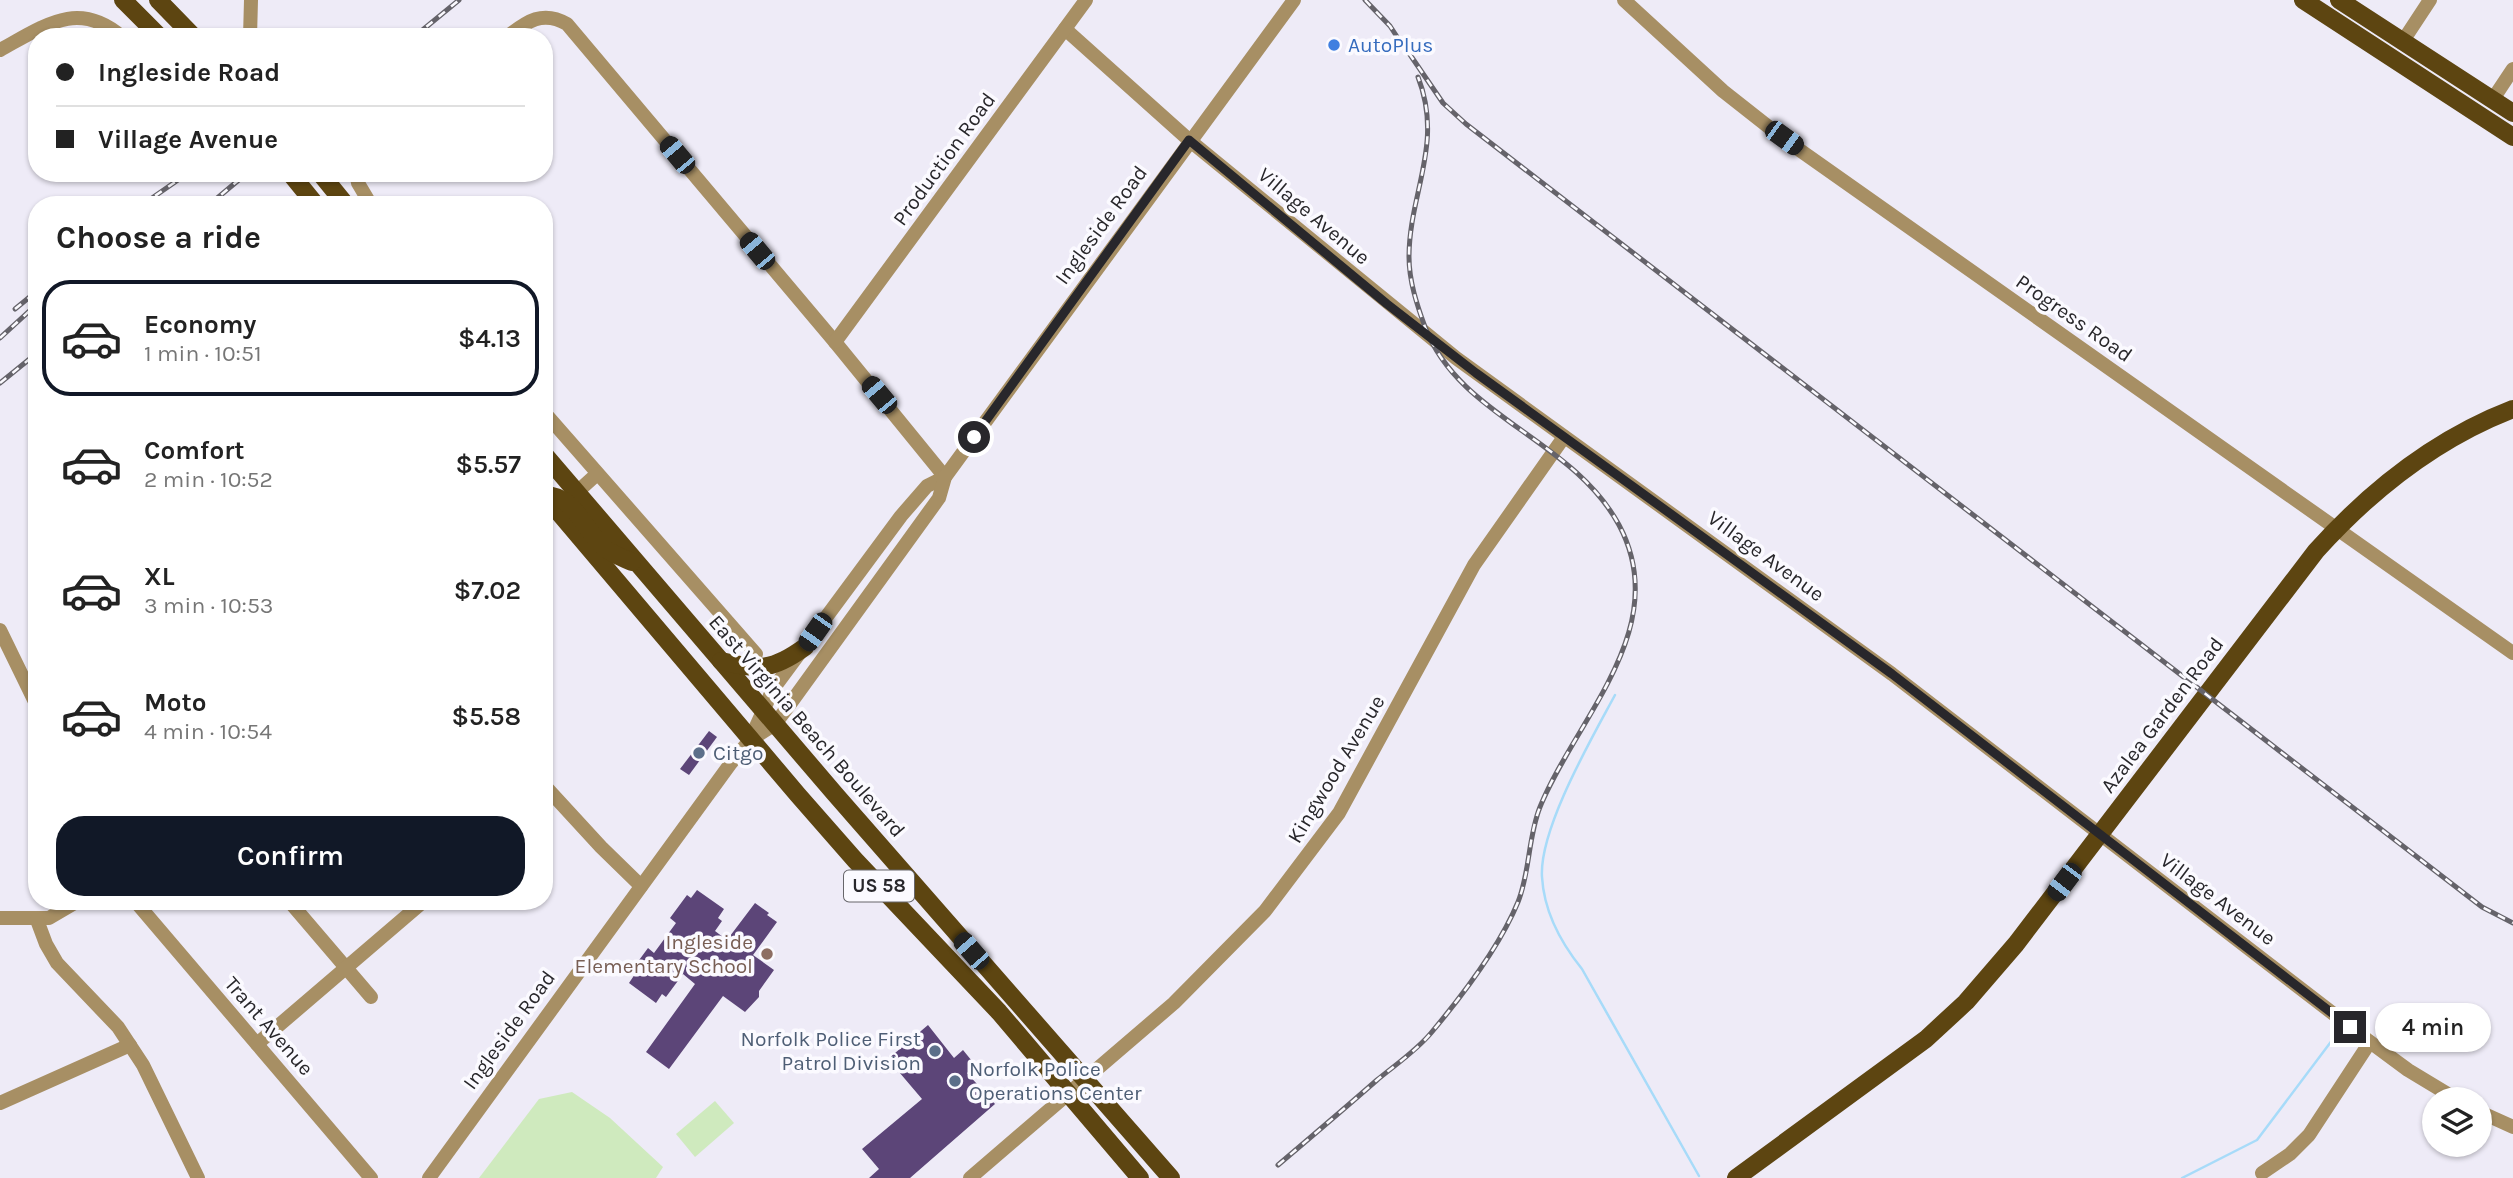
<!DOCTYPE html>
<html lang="en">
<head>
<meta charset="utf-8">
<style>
	:root { --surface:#fff; --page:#f6f6f6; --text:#222; --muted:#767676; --line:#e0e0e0; --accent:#111827 }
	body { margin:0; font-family:Karla,sans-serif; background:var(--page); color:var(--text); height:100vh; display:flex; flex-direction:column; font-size:26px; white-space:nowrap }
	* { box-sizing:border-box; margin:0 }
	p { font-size:23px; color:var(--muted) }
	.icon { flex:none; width:38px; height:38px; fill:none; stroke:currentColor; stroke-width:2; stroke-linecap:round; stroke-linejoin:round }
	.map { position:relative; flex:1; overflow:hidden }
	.side { position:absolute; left:28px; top:196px; width:525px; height:714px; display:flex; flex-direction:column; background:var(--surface); border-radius:28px; box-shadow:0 2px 5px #0004 }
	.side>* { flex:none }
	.guide { position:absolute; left:28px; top:28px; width:525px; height:154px; border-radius:28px; box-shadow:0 2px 5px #0004; display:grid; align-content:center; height:154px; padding:0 28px; background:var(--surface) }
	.buttons { position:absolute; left:2422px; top:1087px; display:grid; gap:14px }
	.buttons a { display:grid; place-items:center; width:70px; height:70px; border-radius:50%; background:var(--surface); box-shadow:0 2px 5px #0004; font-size:35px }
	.end { position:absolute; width:32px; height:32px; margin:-16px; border:9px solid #28272b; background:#fff; box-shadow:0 0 0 4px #fff }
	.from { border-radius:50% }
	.bubble { position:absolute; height:49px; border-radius:24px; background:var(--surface); box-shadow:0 2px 5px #0004; font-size:23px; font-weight:600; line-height:49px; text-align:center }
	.car { position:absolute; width:21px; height:42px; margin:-21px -10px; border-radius:9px; box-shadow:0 0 5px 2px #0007; background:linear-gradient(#222 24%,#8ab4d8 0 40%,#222 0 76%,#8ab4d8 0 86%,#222 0) }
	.guide b { display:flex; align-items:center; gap:24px; height:66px; font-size:26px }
	.guide b+b { border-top:2px solid var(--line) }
	.guide i { width:18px; height:18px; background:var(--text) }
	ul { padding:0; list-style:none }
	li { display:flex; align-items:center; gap:21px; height:116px; margin:0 14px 10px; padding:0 14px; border:4px solid transparent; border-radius:28px }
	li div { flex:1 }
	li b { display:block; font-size:26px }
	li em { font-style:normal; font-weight:600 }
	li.current { border-color:var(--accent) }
	li>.icon { width:63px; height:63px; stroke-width:1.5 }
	h2 { padding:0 28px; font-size:32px; line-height:84px }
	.button { display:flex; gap:14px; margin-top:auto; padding:14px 28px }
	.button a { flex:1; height:80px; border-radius:28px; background:var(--accent); color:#fff; font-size:28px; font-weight:600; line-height:80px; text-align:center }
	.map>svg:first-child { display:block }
	.green { fill:#cfeabe }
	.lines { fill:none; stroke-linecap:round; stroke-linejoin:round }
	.stream { stroke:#a7dbf9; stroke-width:2.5 }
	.building { fill:#5c4578 }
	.minor { stroke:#a78f64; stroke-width:14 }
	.major { stroke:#5d4511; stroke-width:18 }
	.rail-casing { stroke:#65636a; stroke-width:5 }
	.rail { stroke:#fbfaff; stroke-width:2.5; stroke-dasharray:8; stroke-linecap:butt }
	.route { stroke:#28272b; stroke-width:9 }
	.shop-dot { fill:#3f7fe0; stroke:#fbfaff; stroke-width:2.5 }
	.service-dot { fill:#5c6f8a; stroke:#fbfaff; stroke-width:2.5 }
	.education-dot { fill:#8d6e63; stroke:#fbfaff; stroke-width:2.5 }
	.labels { text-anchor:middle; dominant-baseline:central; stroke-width:7; stroke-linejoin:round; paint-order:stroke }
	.shield { fill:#fbfaff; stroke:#67666b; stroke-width:2 }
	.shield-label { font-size:19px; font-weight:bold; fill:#28272b }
	.shop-label { font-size:21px; fill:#366cbe; stroke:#fbfaff; text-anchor:start }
	.street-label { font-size:21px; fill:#28272b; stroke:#fbfaff }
	.service-label { font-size:21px; fill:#4e5e75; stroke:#fbfaff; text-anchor:start }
	.education-label { font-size:21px; fill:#785e54; stroke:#fbfaff; text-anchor:end }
</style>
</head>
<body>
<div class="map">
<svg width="2513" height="1178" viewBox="0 0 2513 1178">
	<rect width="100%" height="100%" fill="#eeebf7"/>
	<g class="green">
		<path d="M572,1092L610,1118L663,1167L656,1178H479L539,1099Z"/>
		<path d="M715,1101L734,1123L695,1157L676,1134Z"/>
	</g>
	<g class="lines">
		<g class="stream">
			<path d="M1615,695C1592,738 1539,829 1542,877C1544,911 1561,943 1582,969L1699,1176"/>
			<path d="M2182,1178L2257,1140L2333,1039"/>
		</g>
	</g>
	<g class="building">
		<path d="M709,731L717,737L689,775L680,769Z"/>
		<path d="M697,890L724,909L718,918L722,921L715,931L727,940L755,903L769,913L767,915L777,922L753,955L774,970L759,991V997L745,1012L723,996L669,1069L646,1052L695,984L683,974L666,997L662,994L656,1003L629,983L635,974L631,971L648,948L654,953L676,923L670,918L687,895L691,898Z"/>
		<path d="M928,1025L954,1058L963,1050L976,1066L967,1073L995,1104L910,1178H869L879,1169L862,1149L922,1099L888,1059Z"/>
	</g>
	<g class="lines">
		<g class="minor">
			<path d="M1624,0L1723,91L1784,139L2513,653"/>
			<path d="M1065,29L1189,140L1456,358L1892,674L2370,1042L2408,1070L2456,1099"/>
			<path d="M250,37L251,0"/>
			<path d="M507,37C527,21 543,10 567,24L835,342L945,477"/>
			<path d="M2403,41L2430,0"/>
			<path d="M0,50C47,24 79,0 122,37"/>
			<path d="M2493,99L2513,69"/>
			<path d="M356,173L358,183L371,205"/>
			<path d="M835,342L1086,0"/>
			<path d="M544,412L756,654"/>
			<path d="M576,493L597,474"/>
			<path d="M0,630L37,706"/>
			<path d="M750,740L773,689L901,516L927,486L945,477"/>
			<path d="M544,785L601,847L641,886"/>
			<path d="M135,901L371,1178"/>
			<path d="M289,901L371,997"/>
			<path d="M0,918H49L78,901"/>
			<path d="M37,920L46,944L57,963L118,1027L143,1065L198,1178"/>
			<path d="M257,1044L424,901"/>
			<path d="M0,1103L130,1045"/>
			<path d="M2480,1112L2513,1127"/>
			<path d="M2262,1173L2290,1154L2309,1135L2370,1042"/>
			<path d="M429,1178L731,763L750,740L775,724L790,704L939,498L945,477L1294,0"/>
			<path d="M970,1178L1174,1003L1265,911L1339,813L1474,565L1564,437"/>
		</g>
		<g class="major">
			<path d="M123,0L160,37"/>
			<path d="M158,0L194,37"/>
			<path d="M2303,0L2513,137"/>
			<path d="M2339,0L2513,113"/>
			<path d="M290,173L316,205"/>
			<path d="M320,173L346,205"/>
			<path d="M544,454L835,794L1171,1178"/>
			<path d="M544,495L798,795L855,860L999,1012L1140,1178"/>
			<path d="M544,495C576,495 584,532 606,549C614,555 623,558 632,562"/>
			<path d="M721,661C759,670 772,671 805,647"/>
			<path d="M1736,1178L1926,1039L1966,1002L2016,944L2316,551C2371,490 2435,439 2513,409"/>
		</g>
		<defs>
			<g id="rail">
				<path d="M1365,0L1390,26L1405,49"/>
				<path d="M414,37L459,0"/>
				<path d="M1400,40L1443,103L1466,124L2482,907L2513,923"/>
				<path d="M142,205L188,173"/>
				<path d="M209,205L247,173"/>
				<path d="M15,309L37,291"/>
				<path d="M0,338L37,304"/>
				<path d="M0,383L37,353"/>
				<path d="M1278,1165C1311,1137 1344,1109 1377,1080C1395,1065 1416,1051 1431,1033C1462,996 1500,946 1518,902C1530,872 1528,837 1540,807C1576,718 1674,628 1619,525C1572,438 1460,418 1425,327C1417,305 1409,281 1409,257C1409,193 1444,144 1418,77"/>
			</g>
		</defs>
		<use href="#rail" class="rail-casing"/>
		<use href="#rail" class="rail"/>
	</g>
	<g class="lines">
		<path class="route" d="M974,437L1189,140L1387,304L1476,373L1892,674L2350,1027"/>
	</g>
	<circle class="shop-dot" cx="1334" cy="45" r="7"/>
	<g class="service-dot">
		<circle cx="699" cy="753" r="7"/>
		<circle cx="935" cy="1051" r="7"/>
		<circle cx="955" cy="1081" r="7"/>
	</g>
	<circle class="education-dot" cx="767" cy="954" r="7"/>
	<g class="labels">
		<rect class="shield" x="844" y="870.5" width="70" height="31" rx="5"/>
		<g class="shield-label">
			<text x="879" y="886">US 58</text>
		</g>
		<g class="shop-label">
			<text x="1348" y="45">AutoPlus</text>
		</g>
		<g class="street-label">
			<text transform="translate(944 159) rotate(-54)">Production Road</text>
			<text transform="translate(1314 216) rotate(40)">Village Avenue</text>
			<text transform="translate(1101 225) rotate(-54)">Ingleside Road</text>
			<text transform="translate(2074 318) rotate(35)">Progress Road</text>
			<text transform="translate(1766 556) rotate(36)">Village Avenue</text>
			<text transform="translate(2162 715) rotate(-53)">Azalea Garden Road</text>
			<text transform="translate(807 726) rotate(49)">East Virginia Beach Boulevard</text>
			<text transform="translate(1336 769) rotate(-59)">Kingwood Avenue</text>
			<text transform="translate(2218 899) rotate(37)">Village Avenue</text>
			<text transform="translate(269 1026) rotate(49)">Trant Avenue</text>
			<text transform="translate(509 1030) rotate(-54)">Ingleside Road</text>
		</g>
		<g class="service-label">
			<text x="713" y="753">Citgo</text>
			<text x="921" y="1039" text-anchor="end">Norfolk Police First<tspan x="921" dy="24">Patrol Division</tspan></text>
			<text x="969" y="1069">Norfolk Police<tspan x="969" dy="24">Operations Center</tspan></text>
		</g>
		<g class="education-label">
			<text x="753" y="942">Ingleside<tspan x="753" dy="24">Elementary School</tspan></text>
		</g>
	</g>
</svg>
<div class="buttons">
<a><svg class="icon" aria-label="layers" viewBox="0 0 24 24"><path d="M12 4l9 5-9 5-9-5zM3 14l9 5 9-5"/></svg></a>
</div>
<i class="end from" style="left:974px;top:437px"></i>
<i class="end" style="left:2350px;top:1027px"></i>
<div class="bubble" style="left:2375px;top:1003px;width:116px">4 min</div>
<i class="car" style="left:1784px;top:138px;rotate:126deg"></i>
<i class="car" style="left:677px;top:155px;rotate:320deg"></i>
<i class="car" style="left:757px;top:251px;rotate:320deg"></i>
<i class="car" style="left:879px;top:395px;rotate:320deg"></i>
<i class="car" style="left:815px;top:632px;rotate:215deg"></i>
<i class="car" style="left:2064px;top:882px;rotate:217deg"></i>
<i class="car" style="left:971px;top:951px;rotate:319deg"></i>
<div class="guide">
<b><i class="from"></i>Ingleside Road</b>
<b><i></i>Village Avenue</b>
</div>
<section class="side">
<h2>Choose a ride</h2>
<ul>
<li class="current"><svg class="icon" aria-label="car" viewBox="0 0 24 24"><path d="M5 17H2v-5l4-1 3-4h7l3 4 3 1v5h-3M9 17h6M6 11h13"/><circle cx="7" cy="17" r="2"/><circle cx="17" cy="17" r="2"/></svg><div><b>Economy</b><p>1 min · 10:51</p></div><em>$4.13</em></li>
<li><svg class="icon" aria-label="car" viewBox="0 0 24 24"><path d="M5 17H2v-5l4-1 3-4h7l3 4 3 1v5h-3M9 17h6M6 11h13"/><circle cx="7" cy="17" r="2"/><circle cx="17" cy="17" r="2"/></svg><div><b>Comfort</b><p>2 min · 10:52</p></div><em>$5.57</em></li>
<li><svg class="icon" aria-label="car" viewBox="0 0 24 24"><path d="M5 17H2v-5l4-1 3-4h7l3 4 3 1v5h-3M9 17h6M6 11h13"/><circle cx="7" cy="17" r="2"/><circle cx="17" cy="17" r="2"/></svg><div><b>XL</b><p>3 min · 10:53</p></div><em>$7.02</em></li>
<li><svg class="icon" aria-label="car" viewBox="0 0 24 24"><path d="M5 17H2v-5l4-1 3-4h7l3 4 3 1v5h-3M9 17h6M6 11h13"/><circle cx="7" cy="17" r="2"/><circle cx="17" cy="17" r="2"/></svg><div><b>Moto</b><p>4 min · 10:54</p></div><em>$5.58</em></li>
</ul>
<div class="button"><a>Confirm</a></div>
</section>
</div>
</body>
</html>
